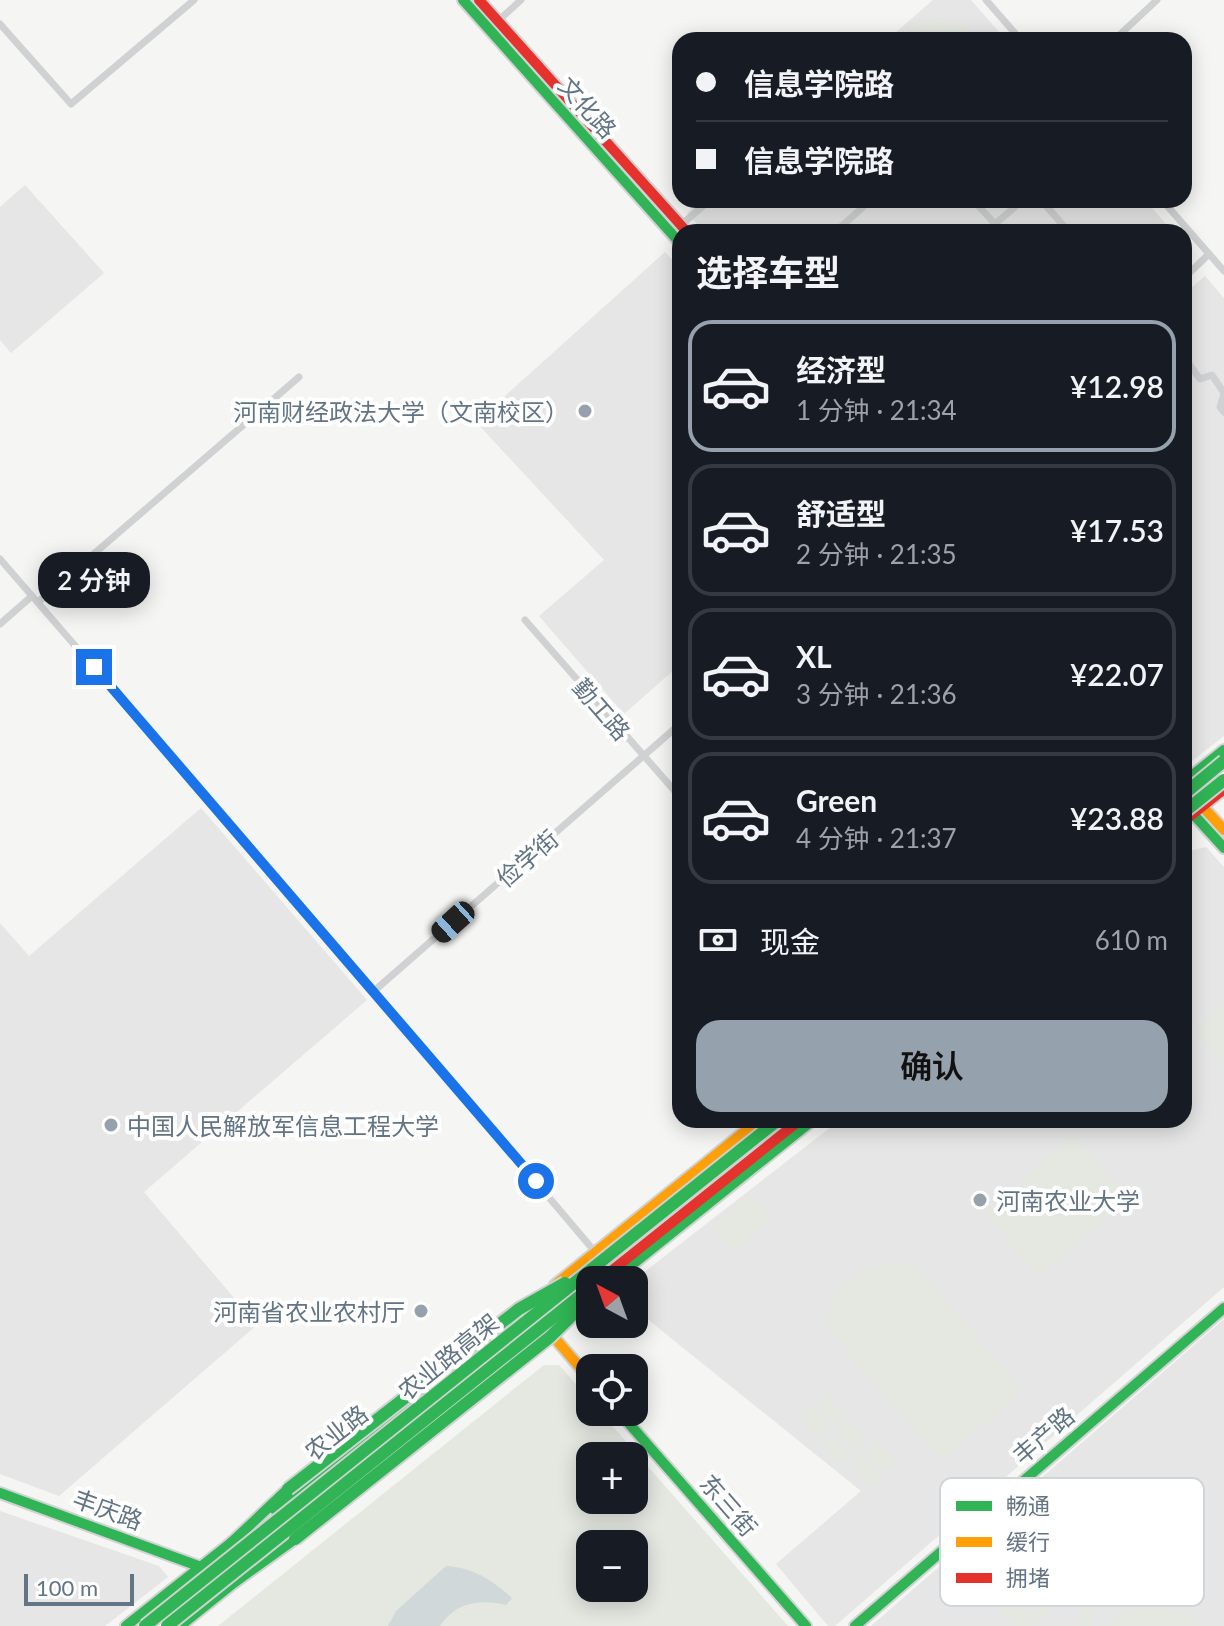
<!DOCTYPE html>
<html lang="zh">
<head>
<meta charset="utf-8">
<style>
	:root { --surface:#171b24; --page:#20242c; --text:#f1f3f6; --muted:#9ea1a6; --line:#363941; --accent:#95a1ac }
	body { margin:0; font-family:Lato,"Noto Sans SC",sans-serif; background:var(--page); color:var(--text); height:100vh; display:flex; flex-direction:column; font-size:30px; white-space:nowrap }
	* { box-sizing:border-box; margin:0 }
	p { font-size:26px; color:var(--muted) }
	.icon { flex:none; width:44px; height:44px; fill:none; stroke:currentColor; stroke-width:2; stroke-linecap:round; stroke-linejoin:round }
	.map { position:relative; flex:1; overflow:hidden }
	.side { position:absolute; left:672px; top:224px; width:520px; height:904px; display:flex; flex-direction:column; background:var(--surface); border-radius:24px; box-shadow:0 4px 20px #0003 }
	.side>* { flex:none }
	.top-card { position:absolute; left:672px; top:32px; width:520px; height:176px; border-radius:24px; box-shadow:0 4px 20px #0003; display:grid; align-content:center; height:176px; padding:0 24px; background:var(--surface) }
	.needle { width:52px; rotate:319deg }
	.buttons { position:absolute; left:576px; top:1266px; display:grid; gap:16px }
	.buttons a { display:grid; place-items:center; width:72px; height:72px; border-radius:16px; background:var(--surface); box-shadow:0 4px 20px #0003; font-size:40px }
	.scale { position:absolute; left:24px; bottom:20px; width:110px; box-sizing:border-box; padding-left:8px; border:4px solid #627485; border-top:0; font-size:22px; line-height:28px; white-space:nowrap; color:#627485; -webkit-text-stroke:6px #fff; paint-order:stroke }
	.end { position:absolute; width:36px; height:36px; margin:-18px; border:10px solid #1a73e8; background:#fff; box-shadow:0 0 0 4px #fff }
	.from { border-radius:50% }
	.bubble { position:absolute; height:56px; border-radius:24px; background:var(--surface); box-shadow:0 4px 20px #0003; font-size:26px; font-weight:600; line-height:56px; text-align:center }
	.car { position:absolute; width:24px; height:48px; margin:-24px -12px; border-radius:10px; box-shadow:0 0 6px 2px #0007; background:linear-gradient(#222 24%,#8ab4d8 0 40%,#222 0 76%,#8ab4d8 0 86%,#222 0) }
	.top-card b { display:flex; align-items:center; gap:28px; height:76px; font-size:30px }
	.top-card b+b { border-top:2px solid var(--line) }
	.top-card i { width:20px; height:20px; background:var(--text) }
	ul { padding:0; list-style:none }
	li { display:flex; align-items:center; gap:24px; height:132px; margin:0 16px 12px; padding:0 8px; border:4px solid var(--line); border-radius:24px }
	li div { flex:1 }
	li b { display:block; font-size:30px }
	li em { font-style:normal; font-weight:600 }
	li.current { border-color:var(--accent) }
	li>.icon { width:72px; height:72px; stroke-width:1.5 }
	h2 { padding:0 24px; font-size:36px; line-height:96px }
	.pay { display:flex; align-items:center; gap:20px; height:88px; padding:0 24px; font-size:30px }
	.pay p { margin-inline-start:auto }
	.primary-button { display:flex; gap:16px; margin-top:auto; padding:16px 24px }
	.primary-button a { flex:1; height:92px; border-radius:24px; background:var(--accent); color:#111; font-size:32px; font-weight:600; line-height:92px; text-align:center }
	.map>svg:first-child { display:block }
	.built { fill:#e5e6e5 }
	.green { fill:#e4e8e1; fill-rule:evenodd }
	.water { fill:#d1d8da }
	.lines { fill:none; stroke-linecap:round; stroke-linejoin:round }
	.fast-casing { stroke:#d0d2d3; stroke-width:14 }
	.slow-casing { stroke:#d0d2d3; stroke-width:14 }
	.jam-casing { stroke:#d0d2d3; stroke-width:14 }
	.street { stroke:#d0d1d2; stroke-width:7 }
	.fast { stroke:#30b455; stroke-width:10 }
	.slow { stroke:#ff9f0a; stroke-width:10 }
	.jam { stroke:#e5322d; stroke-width:10 }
	.fast-bridge-casing { stroke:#d0d2d2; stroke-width:16; stroke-linecap:butt }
	.fast-bridge { stroke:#30b455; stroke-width:12 }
	.route { stroke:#1a73e8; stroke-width:10 }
	.poi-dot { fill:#95a1ac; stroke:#fff; stroke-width:3 }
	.labels { text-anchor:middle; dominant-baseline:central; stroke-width:8; stroke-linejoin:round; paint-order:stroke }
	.street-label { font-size:24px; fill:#627485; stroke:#fff }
	.poi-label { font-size:24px; fill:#627485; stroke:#fff; text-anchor:end }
	.key { fill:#fff; stroke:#d0d5da; stroke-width:2 }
	.key-label { font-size:22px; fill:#627485 }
</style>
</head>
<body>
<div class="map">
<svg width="1224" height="1626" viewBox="0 0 1224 1626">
	<rect width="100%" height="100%" fill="#f5f5f3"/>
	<g class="built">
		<path d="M933,0H971L1006,40H887Z"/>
		<path d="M25,185L104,273L11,353L0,340V207Z"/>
		<path d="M703,200H1145L1173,232H704L687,213Z"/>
		<path d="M665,252L680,268V675L675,669L624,714L539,616L604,560L476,422Z"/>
		<path d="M1205,276L1224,298V736L1188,764L1184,765V294Z"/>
		<path d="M201,808L367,1000L144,1192L257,1325L59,1496L0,1474V923L29,956Z"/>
		<path d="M1206,847L1224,867V1287L835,1626H828L776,1564L861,1491L646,1318L634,1304V1280L840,1120H1184V852Z"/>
		<path d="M1224,1319V1626H871Z"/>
		<path d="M0,1511L159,1566L168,1577L105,1626H0Z"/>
	</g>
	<g class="green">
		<path d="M939,19L962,24L980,40C966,40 957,33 943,32C927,31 915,40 899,40L918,24Z"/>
		<path d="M1224,1004V1064L1195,1030Z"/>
		<path d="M1073,1135L1128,1198L1039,1276L984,1212Z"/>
		<path d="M751,1194L772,1220L733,1252L712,1226Z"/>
		<path d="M888,1262L912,1263L1023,1390L942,1461L825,1325C828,1291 857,1270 888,1262Z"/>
		<path d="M544,1365H559L590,1400V1412H600L788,1626H218ZM590,1456H634V1500H590ZM590,1544H634V1588H590Z"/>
		<path d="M827,1395L846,1416L835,1427L816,1405Z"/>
		<path d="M812,1407L831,1429L820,1439L801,1417Z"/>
		<path d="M849,1420L868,1442L856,1452L837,1430Z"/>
		<path d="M834,1434L853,1455L841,1466L822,1444Z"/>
		<path d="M878,1441L897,1463L885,1473L866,1452Z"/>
		<path d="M863,1455L882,1477L870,1487L851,1465Z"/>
		<path d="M1145,1559L1201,1626H1188C1176,1612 1165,1595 1149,1585C1120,1566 1088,1596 1093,1626H1081C1082,1586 1102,1568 1142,1572L1138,1566Z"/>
		<path d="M1030,1588L1050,1612L1037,1623L1017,1599Z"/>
		<path d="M1151,1588L1185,1626H1106Z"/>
		<path d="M1015,1601L1035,1625L1033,1626H1013L1001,1613Z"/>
	</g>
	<path class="water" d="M446,1566C472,1567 494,1581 512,1598L506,1605C480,1599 456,1602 440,1626H388L396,1611Z"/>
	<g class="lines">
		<defs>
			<g id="fast">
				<path d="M463,0L680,243"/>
				<path d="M1184,782L1224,750"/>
				<path d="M1220,792L1224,790"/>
				<path d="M1184,804L1224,848"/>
				<path d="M613,1280L813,1120"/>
				<path d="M619,1412L806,1626"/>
				<path d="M0,1493L201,1567"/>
				<path d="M274,1509L427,1388"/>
				<path d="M231,1543L288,1489"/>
				<path d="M235,1582L295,1539"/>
				<path d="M126,1626L236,1539"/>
				<path d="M180,1626L241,1577"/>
				<path d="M855,1626L1224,1308"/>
			</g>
			<g id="slow">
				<path d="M1184,786L1224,830"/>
				<path d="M555,1285L759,1120"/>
				<path d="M539,1320L590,1379"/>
			</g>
			<g id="jam">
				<path d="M479,0L687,232"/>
				<path d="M1184,821L1224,789"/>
				<path d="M600,1280L800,1120"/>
			</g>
		</defs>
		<use href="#fast" class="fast-casing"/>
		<use href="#slow" class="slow-casing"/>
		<use href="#jam" class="jam-casing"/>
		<g class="street">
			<path d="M986,0L1021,40"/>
			<path d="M498,21L521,0"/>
			<path d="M0,24L71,104L194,0"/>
			<path d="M1114,40L1157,0"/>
			<path d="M973,200L995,224"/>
			<path d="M1041,200L1069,232"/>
			<path d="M1162,200L1224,271"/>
			<path d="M681,225L710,200"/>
			<path d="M835,232L871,200"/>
			<path d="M995,232V224L1023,200"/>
			<path d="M1184,278L1209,254"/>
			<path d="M1184,357L1200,379L1212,375L1224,393"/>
			<path d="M1224,394L1220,407L1224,412"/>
			<path d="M0,559L374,991L596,1253"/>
			<path d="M38,602L299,377"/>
			<path d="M525,620L680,797"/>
			<path d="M0,624L32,596"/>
			<path d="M374,991L680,724"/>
		</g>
		<use href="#fast" class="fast"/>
		<use href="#slow" class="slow"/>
		<use href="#jam" class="jam"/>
		<defs>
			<g id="fast-bridge">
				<path d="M1184,794L1224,761"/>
				<path d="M1184,812L1224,780"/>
				<path d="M288,1489L519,1309L565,1283"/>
				<path d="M295,1539L550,1337L590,1298"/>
				<path d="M145,1626L778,1120"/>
				<path d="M167,1626L590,1288"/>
			</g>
		</defs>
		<use href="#fast-bridge" class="fast-bridge-casing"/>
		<use href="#fast-bridge" class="fast-bridge"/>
	</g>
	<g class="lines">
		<path class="route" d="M94,667L536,1181"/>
	</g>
	<g class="poi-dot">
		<circle cx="585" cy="411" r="8"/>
		<circle cx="111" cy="1125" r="8"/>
		<circle cx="980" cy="1200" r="8"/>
		<circle cx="421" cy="1311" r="8"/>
	</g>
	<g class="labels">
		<g class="street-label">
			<text transform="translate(588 107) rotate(48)">文化路</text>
			<text transform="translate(602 709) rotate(49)">勤工路</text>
			<text transform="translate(527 858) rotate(-41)">俭学街</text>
			<text transform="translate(448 1356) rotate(-39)">农业路高架</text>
			<text transform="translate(336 1432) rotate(-38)">农业路</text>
			<text transform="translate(1043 1435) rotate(-41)">丰产路</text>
			<text transform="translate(729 1505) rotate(49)">东三街</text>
			<text transform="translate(108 1509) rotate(20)">丰庆路</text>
		</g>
		<g class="poi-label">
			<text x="569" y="411">河南财经政法大学（文南校区）</text>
			<text x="127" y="1125" text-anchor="start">中国人民解放军信息工程大学</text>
			<text x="996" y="1200" text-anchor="start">河南农业大学</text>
			<text x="405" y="1311">河南省农业农村厅</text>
		</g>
	</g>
	<rect x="940" y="1478" width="264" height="128" rx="12" class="key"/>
	<rect x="956" y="1501" width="36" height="10" fill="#30b455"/>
	<rect x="956" y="1537" width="36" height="10" fill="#ff9f0a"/>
	<rect x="956" y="1573" width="36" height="10" fill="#e5322d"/>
	<g class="key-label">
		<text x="1006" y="1514">畅通</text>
		<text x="1006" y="1550">缓行</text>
		<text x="1006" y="1586">拥堵</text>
	</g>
</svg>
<div class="buttons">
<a><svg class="needle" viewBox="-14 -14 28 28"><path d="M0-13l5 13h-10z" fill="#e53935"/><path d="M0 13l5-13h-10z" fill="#9ea1a6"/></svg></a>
<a><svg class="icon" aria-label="locate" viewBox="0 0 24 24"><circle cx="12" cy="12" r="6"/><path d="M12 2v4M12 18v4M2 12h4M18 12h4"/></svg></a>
<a>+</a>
<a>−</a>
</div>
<div class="scale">100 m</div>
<i class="end from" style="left:536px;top:1181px"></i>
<i class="end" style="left:94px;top:667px"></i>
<div class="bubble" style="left:38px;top:552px;width:112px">2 分钟</div>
<i class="car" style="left:453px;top:922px;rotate:228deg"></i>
<div class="top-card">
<b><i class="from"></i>信息学院路</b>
<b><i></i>信息学院路</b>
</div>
<section class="side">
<h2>选择车型</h2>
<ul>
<li class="current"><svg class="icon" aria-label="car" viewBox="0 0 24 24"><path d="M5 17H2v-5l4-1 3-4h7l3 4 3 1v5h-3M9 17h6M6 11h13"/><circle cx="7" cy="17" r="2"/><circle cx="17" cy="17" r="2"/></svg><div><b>经济型</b><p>1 分钟 · 21:34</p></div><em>¥12.98</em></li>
<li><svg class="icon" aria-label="car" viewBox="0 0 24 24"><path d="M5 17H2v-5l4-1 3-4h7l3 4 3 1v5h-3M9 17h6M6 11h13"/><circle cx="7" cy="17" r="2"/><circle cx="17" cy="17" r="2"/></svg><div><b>舒适型</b><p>2 分钟 · 21:35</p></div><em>¥17.53</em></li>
<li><svg class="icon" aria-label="car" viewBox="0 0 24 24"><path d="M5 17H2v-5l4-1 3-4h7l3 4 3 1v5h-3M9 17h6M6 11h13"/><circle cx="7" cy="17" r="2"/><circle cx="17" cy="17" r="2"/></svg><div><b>XL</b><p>3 分钟 · 21:36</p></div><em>¥22.07</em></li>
<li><svg class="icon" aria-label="car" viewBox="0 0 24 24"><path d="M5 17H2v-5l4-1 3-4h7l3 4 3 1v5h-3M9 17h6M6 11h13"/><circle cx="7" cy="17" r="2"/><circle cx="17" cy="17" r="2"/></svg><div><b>Green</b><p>4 分钟 · 21:37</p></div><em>¥23.88</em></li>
</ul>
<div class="pay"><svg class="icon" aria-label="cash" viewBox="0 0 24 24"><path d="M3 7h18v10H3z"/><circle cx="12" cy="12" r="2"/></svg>现金<p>610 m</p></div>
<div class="primary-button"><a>确认</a></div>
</section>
</div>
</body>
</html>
